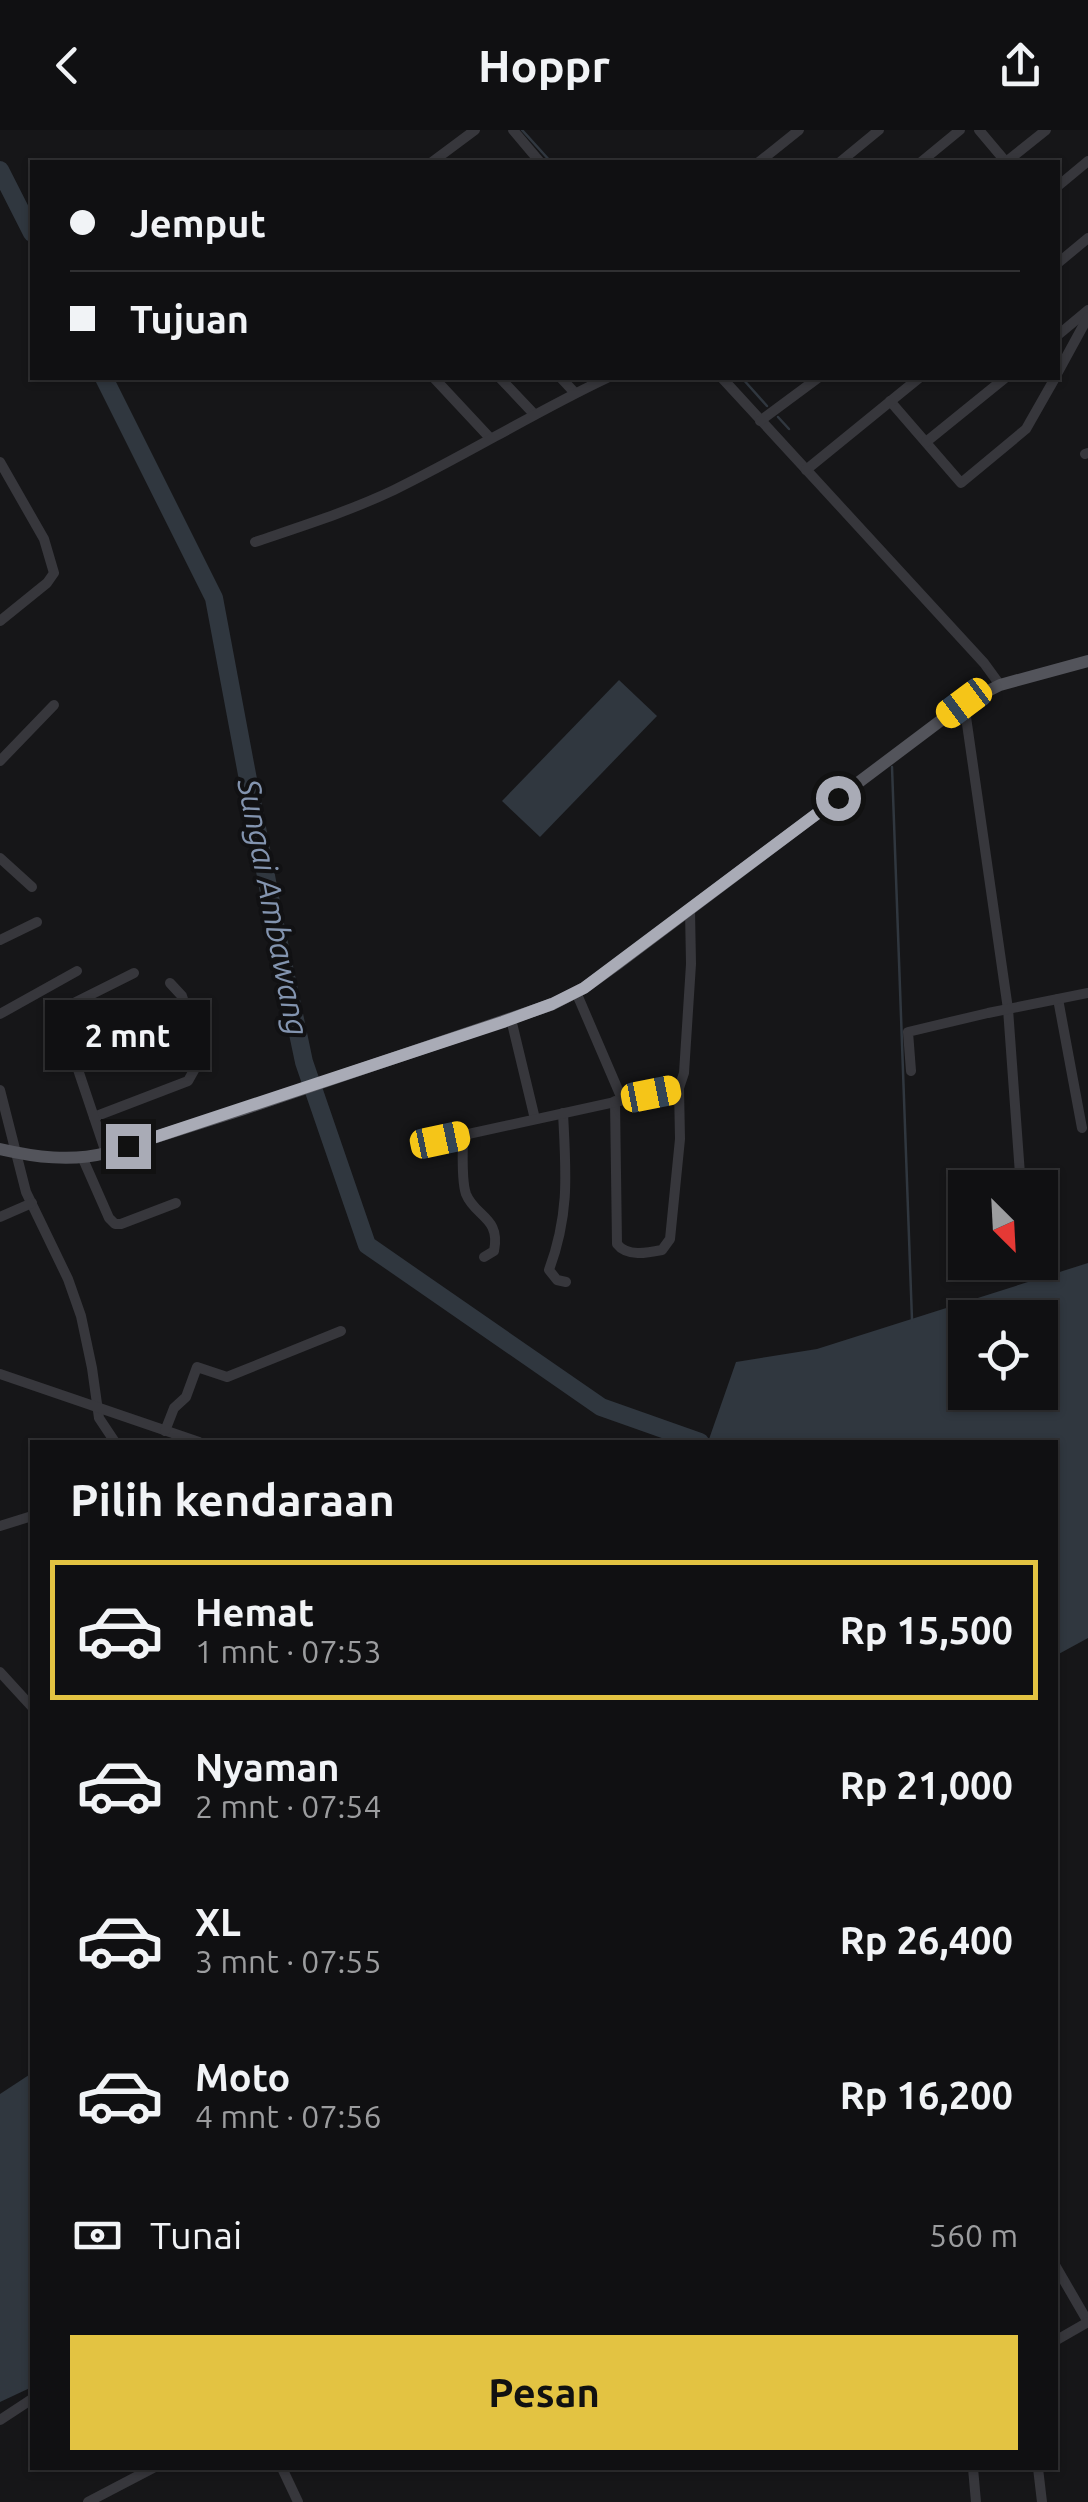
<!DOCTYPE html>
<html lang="id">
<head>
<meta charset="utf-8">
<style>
	:root { --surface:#101012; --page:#19191b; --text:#f1f3f6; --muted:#9c9d9f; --line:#303032; --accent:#e3c342 }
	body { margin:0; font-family:Ubuntu,sans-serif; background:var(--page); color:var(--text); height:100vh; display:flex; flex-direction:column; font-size:38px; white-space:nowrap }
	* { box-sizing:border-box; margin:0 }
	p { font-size:32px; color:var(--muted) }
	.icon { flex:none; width:55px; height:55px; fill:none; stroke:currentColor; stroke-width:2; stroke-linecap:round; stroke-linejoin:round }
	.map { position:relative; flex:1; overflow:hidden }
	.details { position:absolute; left:30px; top:1310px; width:1028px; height:1030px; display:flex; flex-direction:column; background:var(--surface); border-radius:0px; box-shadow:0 2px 8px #0004,0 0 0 2px var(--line) }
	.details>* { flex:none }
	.banner { position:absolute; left:30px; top:30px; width:1030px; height:220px; border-radius:0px; box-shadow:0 2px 8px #0004,0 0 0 2px var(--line); display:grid; align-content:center; height:220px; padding:0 40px; background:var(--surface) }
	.needle { width:65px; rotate:156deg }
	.controls { position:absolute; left:948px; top:1040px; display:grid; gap:20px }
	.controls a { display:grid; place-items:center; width:110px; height:110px; border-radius:0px; background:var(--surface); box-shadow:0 2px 8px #0004,0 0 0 2px var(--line); font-size:50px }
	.end { position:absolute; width:45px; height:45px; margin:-22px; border:12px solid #a9abb6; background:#111; box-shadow:0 0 0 5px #111 }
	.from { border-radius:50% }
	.bubble { position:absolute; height:70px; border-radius:0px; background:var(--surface); box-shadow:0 2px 8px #0004,0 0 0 2px var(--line); font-size:32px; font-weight:700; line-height:70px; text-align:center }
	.car { position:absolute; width:30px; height:60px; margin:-30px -15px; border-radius:12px; box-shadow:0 0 8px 2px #0007; background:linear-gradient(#f5c518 24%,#345 0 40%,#f5c518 0 76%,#345 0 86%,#f5c518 0) }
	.banner b { display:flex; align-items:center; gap:35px; height:95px; font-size:38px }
	.banner b+b { border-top:2px solid var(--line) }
	.banner i { width:25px; height:25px; background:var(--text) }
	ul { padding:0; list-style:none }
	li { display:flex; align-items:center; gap:30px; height:140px; margin:0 20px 15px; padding:0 20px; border:5px solid transparent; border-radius:0px }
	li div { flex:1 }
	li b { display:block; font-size:38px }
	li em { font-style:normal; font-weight:700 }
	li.on { border-color:var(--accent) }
	li>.icon { width:90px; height:90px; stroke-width:1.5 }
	h2 { padding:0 40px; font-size:45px; line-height:120px }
	.pay { display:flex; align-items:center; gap:25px; height:110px; padding:0 40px; font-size:38px }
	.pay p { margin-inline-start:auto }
	.action { display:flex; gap:20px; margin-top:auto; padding:20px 40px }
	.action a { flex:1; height:115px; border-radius:0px; background:var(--accent); color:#111; font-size:40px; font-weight:700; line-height:115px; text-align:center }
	header { display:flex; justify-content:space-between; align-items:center; height:130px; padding:0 40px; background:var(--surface); font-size:45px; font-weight:700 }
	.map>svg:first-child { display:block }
	.water { fill:#30373f; fill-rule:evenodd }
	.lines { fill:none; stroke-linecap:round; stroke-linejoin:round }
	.stream { stroke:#30373f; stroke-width:2.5 }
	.river { stroke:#30373f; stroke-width:18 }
	.minor { stroke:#37373c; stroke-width:10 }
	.major { stroke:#53545b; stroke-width:12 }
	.route { stroke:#a9abb6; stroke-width:12 }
	.labels { text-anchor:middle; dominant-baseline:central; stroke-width:8; stroke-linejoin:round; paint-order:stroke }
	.water-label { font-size:32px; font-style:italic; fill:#8394af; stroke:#111113 }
</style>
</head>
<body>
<header><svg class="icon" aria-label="back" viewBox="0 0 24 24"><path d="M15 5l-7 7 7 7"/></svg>Hoppr<svg class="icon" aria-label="share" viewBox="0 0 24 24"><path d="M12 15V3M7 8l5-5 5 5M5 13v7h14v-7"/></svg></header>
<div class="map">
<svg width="1088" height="2372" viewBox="0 0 1088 2372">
	<rect width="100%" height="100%" fill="#161618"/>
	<g class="water">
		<path d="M619,550L657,586L540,707L502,671Z"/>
		<path d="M1088,1133V1508L1055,1526V1312H708L736,1232L817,1219ZM965,1188H1040V1262H965Z"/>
		<path d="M32,1943V2257L0,2272V1964Z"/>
	</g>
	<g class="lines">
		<g class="stream">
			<path d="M522,0L551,32"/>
			<path d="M742,248L767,276"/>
			<path d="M778,287L789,299"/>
			<path d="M892,637L912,1190"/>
		</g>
		<g class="river">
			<path d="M0,40L32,103"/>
			<path d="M104,248L214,468L275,794L304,932L367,1115L601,1277L700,1312"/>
		</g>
		<g class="minor">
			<path d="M513,0L540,32"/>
			<path d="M979,0L1006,32"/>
			<path d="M432,32L475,0"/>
			<path d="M759,32L799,0"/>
			<path d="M840,32L879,0"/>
			<path d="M921,32L960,0"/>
			<path d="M1006,32L1046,0"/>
			<path d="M1058,56L1088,31"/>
			<path d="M1058,133L1088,108"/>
			<path d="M1058,205L1088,180"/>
			<path d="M1058,242L1088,187"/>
			<path d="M434,248L490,308"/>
			<path d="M500,248L534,284"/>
			<path d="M561,248L575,263"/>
			<path d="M722,248L984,533L1000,555"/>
			<path d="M890,271L961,353L1026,299L1055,248"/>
			<path d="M760,291L818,248"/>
			<path d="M926,312L1005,248"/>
			<path d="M1085,324L1088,323"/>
			<path d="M0,332L44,409L54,443L47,453L0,491"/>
			<path d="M806,340L919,248"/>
			<path d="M255,412C302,396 350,381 394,360C466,325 535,282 607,248"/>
			<path d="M964,573L1008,879L1021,1058"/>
			<path d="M0,631L54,575"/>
			<path d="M0,728L32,757"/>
			<path d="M0,810L37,792"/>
			<path d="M576,862L622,969"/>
			<path d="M1058,869L1082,998"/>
			<path d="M0,884L77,841"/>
			<path d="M511,889L535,989"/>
			<path d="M911,941L908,902L988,883L1088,863"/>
			<path d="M0,960L26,1062L68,1149L81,1186L92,1238L99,1288L115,1312"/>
			<path d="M615,971L617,1114C627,1127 647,1123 662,1120L670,1109L680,1009L679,958"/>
			<path d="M563,983C566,1042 570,1083 549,1140L557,1150L566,1152"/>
			<path d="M94,987L188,951L202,926L182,866L170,853"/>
			<path d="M463,1005C463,1021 461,1050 466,1064C475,1087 501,1087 494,1121L484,1127"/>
			<path d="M418,1015L679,958L684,943L691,834L690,780"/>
			<path d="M106,1023L61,889L54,883L134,843"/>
			<path d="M83,1029L109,1088L115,1094H121L176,1073"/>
			<path d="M0,1087L32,1073"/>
			<path d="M0,1244L199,1312"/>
			<path d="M165,1301L174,1278L186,1267L197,1237L227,1247L341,1201"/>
			<path d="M0,1396L32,1386"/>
			<path d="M0,1542L32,1577"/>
			<path d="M1055,2135L1088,2192"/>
			<path d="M1055,2211L1088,2192"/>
			<path d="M0,2290L32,2269"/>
			<path d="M282,2338L298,2372"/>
			<path d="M973,2338L976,2372"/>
			<path d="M1038,2338L1042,2372"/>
			<path d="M88,2372L153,2338"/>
		</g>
		<path class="major" d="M0,1019C35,1027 71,1032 106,1023L244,979L553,874L584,858L616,835L964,573L1000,555L1088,531"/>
	</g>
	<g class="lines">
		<path class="route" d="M128,1016L503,892L552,874L584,858L838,668"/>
	</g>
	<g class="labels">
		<g class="water-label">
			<text transform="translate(274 777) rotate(79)">Sungai Ambawang</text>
		</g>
	</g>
</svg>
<div class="controls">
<a><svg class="needle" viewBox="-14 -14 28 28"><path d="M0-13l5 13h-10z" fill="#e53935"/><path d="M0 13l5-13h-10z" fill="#9c9d9f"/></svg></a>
<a><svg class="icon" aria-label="locate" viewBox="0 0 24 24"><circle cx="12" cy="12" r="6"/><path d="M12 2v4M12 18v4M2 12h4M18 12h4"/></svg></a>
</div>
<i class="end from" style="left:838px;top:668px"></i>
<i class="end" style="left:128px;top:1016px"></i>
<div class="bubble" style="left:45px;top:870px;width:165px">2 mnt</div>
<i class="car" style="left:964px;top:573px;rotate:233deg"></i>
<i class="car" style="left:651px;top:964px;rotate:79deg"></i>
<i class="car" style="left:440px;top:1010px;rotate:78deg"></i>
<div class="banner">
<b><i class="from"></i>Jemput</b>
<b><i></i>Tujuan</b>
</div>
<section class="details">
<h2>Pilih kendaraan</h2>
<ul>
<li class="on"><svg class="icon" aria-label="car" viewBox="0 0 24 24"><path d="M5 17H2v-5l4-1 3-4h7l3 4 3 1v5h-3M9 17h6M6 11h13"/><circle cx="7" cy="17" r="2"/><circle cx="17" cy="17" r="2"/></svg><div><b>Hemat</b><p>1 mnt · 07:53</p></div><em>Rp 15,500</em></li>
<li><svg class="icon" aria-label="car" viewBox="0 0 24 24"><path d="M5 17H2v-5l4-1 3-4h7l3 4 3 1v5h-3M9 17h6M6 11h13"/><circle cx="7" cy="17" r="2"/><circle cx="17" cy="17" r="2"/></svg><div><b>Nyaman</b><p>2 mnt · 07:54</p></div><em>Rp 21,000</em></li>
<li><svg class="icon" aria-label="car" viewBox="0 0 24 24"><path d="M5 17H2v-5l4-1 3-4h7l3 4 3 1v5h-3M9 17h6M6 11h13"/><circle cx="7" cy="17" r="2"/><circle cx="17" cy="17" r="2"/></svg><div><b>XL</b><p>3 mnt · 07:55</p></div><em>Rp 26,400</em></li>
<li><svg class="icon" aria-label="car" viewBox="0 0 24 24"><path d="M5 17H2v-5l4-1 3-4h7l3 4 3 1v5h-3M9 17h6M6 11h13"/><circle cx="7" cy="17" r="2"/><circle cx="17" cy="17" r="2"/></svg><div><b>Moto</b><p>4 mnt · 07:56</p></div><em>Rp 16,200</em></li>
</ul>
<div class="pay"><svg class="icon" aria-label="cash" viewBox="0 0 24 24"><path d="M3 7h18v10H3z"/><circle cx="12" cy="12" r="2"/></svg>Tunai<p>560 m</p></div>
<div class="action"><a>Pesan</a></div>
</section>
</div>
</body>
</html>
